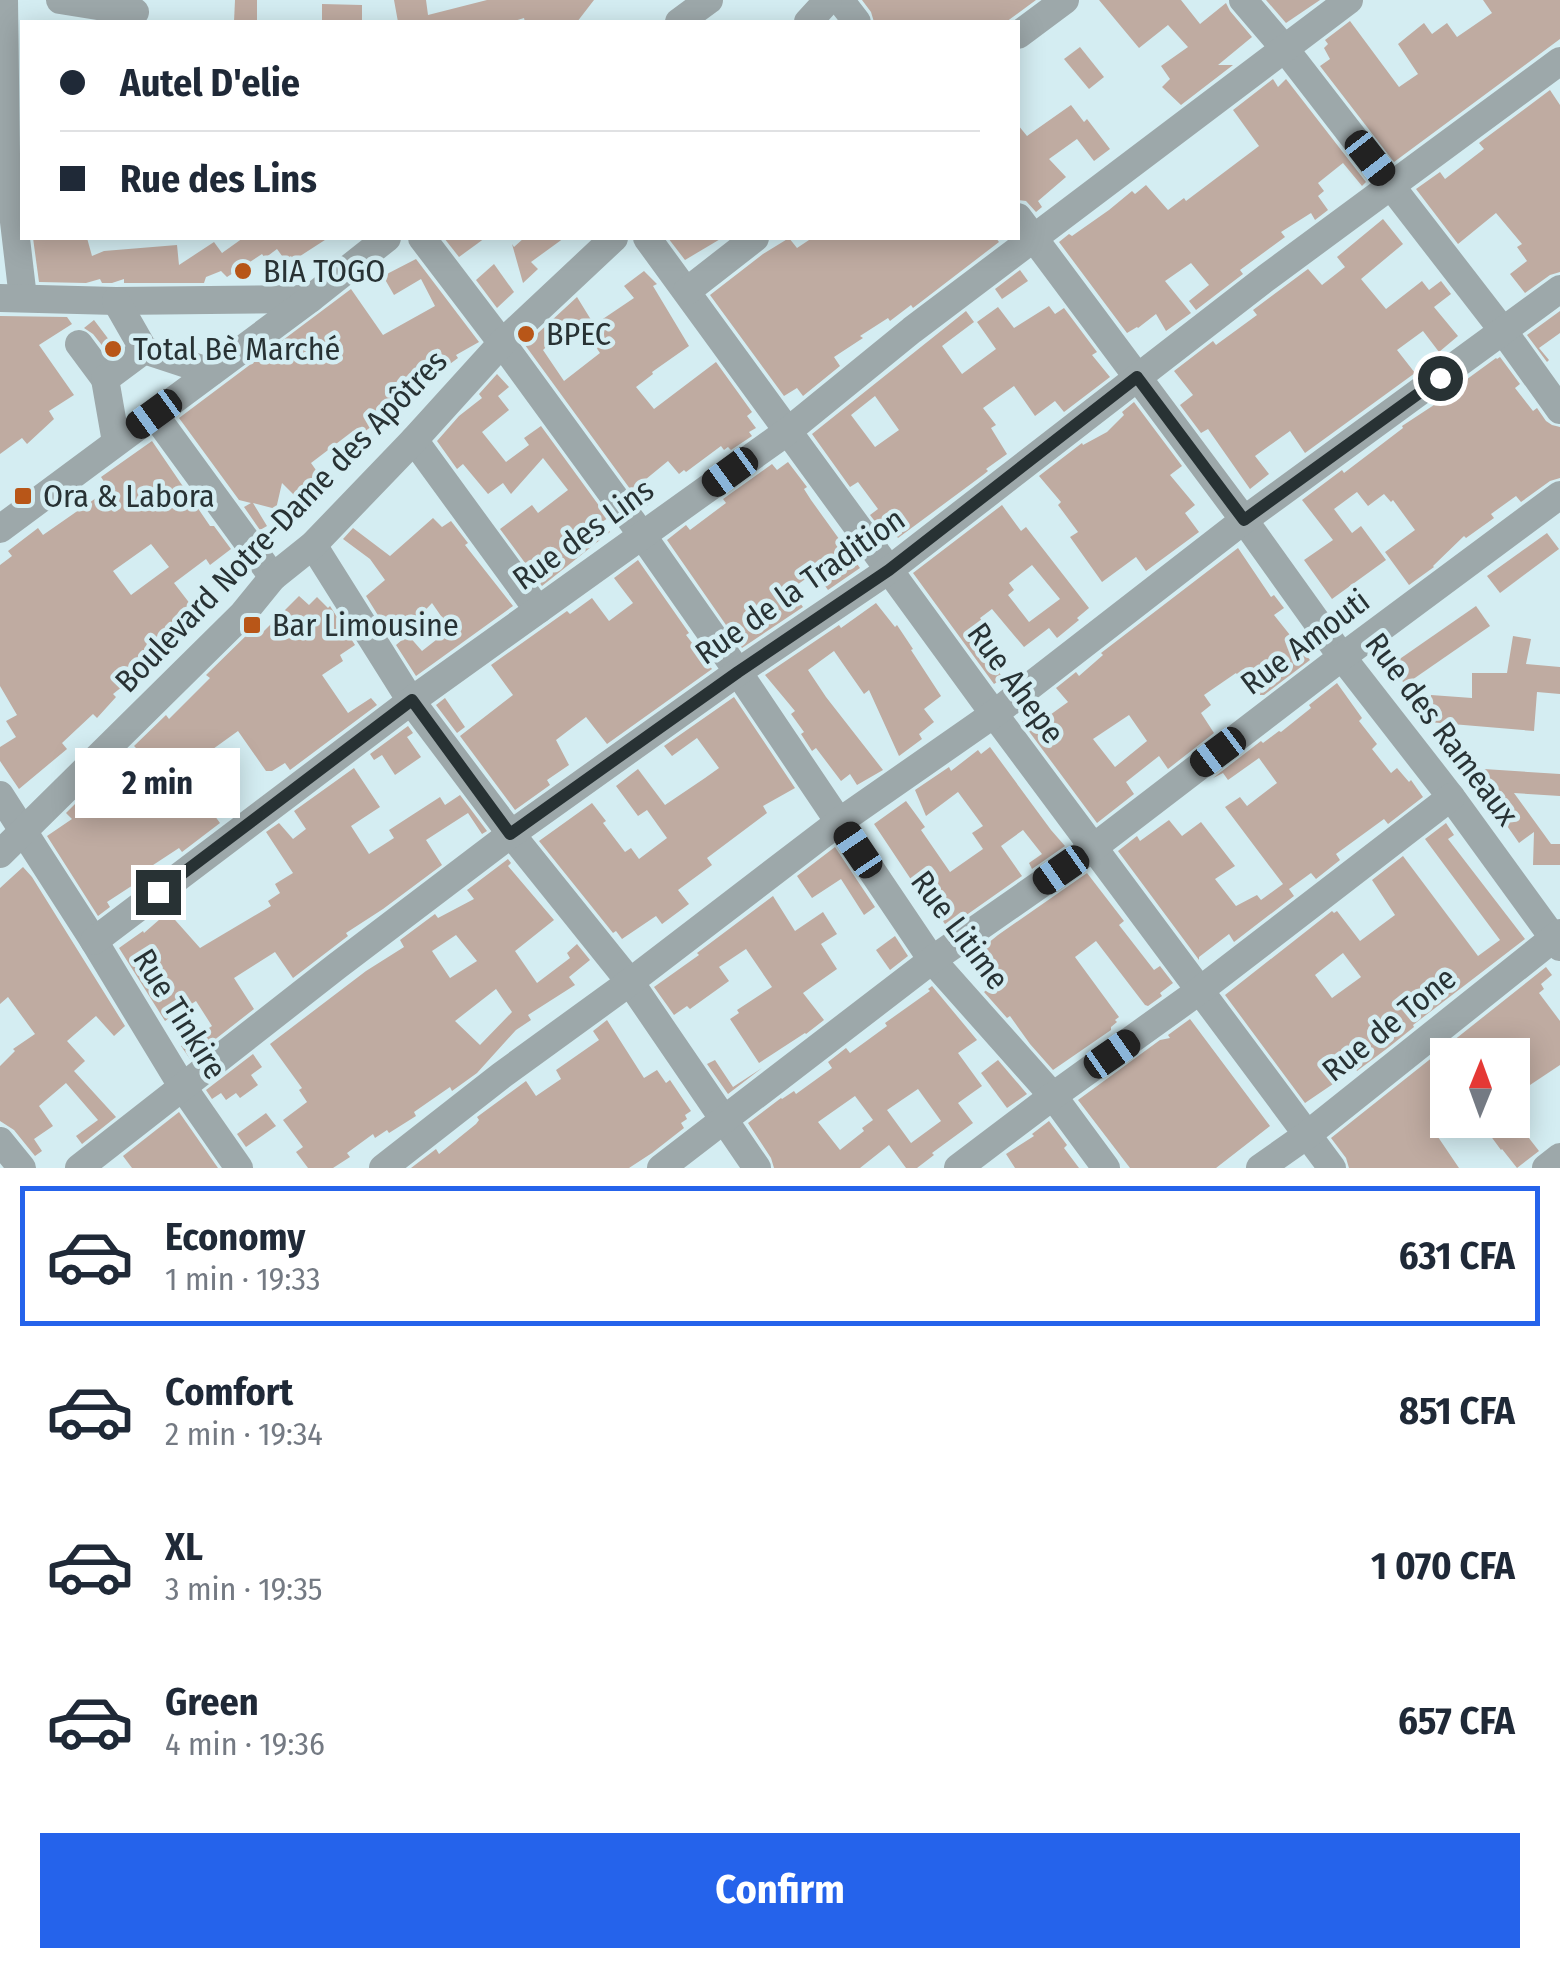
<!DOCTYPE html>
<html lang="en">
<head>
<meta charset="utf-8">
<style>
	:root { --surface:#fff; --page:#f6f6f7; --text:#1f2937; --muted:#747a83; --line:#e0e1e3; --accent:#2563eb }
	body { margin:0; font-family:"Fira Sans Condensed",sans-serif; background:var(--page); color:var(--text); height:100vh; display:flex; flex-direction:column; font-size:38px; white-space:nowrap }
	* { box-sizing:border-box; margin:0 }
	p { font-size:32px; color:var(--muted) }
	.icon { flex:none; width:55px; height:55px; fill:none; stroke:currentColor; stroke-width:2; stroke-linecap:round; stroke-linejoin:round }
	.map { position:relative; height:1168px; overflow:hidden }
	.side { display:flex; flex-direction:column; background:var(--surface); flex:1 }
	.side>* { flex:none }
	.banner { position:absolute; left:20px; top:20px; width:1000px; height:220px; border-radius:0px; box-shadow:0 5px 25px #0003; display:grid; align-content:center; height:220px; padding:0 40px; background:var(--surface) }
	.needle { width:65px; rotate:1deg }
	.controls { position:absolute; left:1430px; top:1038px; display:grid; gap:20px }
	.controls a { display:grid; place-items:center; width:100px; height:100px; border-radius:0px; background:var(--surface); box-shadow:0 5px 25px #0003; font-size:50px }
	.end { position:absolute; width:45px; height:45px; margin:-22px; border:12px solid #283234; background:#fff; box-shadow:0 0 0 5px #fff }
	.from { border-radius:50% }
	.bubble { position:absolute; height:70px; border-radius:0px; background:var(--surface); box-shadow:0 5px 25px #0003; font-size:32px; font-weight:700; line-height:70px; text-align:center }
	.car { position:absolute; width:30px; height:60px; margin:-30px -15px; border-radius:12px; box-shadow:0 0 8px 2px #0007; background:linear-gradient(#222 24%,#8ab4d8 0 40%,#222 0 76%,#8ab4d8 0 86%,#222 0) }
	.banner b { display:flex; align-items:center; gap:35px; height:95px; font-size:38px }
	.banner b+b { border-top:2px solid var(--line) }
	.banner i { width:25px; height:25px; background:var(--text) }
	ul { padding:18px 0 0; list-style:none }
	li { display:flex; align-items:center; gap:30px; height:140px; margin:0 20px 15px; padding:0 20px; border:5px solid transparent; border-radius:0px }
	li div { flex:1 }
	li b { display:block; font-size:38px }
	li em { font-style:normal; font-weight:700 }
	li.current { border-color:var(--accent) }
	li>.icon { width:90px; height:90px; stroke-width:1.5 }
	.button { display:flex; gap:20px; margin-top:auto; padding:20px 40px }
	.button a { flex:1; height:115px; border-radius:0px; background:var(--accent); color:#fff; font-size:40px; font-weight:700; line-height:115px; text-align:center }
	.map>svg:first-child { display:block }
	.building { fill:#bfaba1; fill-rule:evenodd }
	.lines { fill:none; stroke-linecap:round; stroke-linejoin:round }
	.minor { stroke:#9da8aa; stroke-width:28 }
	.route { stroke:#283234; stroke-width:12 }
	.poi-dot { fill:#b85618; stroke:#d4edf2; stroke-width:4 }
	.labels { text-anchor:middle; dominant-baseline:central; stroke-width:9; stroke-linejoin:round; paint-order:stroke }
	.poi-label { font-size:32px; fill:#283234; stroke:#d4edf2; text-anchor:start }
	.street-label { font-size:32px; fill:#283234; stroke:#d4edf2 }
</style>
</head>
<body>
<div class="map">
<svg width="1560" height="1168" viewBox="0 0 1560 1168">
	<rect width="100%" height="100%" fill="#d4edf2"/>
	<g class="building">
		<path d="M235,0H257V22H234Z"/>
		<path d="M394,0H426L428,15L487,0H594L577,22H525L524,18L511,22H398Z"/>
		<path d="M862,0H1036L1006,22H874L871,12Z"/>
		<path d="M1099,0H1181L1200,24L1226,3L1230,11L1252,37L1218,65H1233L1181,105L1162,87L1170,79L1161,66L1188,47L1168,25L1139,48Z"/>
		<path d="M1266,0H1320L1286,23Z"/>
		<path d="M1483,0H1560V39L1394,162L1320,66L1330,59L1324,48L1328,44L1325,40L1350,21L1399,87L1418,74L1398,44L1424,23L1432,34L1447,23L1457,37L1492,13Z"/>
		<path d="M322,4L362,5V22H322Z"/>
		<path d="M1080,47L1104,77L1089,89L1064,59Z"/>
		<path d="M1273,79L1278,87L1286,79L1366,182L1362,186L1343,163L1318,183L1324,191L1318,196L1328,210L1315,220L1311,213L1281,232L1285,237L1240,270L1243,274L1196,310L1189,301L1209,285L1191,263L1165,281L1191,313L1166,331L1156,314L1138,328L1137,327L1127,333L1059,242L1069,234L1072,236L1109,210L1132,191L1135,194L1146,185L1168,210L1184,198L1186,201L1259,146L1233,110Z"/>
		<path d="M1550,90L1560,105V272L1550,275L1525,293L1510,274L1527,261L1517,247L1522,244L1496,213L1458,244L1416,189L1440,172L1445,179L1484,149L1479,143Z"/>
		<path d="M1071,105L1084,122L1087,119L1110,149L1094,161L1077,139L1049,159L1066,177L1038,201L1042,207L1036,212L1026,201L1018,200V125L1027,136Z"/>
		<path d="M1383,219L1403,244L1361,279L1386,309L1422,281L1429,290L1441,281L1451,294L1434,307L1458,336L1439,352L1423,331L1397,350L1415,373L1305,453L1290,431L1255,456L1269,474L1250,489L1208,429L1201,433L1180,405L1193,395L1174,371L1213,341L1216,345L1257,315L1253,310L1308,269L1322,285L1345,267L1337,257Z"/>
		<path d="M33,238H87L92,256L104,251L177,245L179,265L214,242L222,253L243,238H328L294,260L291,256L285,260L277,249L265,258L262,254L227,277L221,271L206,277L204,283H124V279L112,283H102L100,279L86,283L39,282Z"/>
		<path d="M444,238H485L459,257Z"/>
		<path d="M524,238H564L531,262L538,269L523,283L512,244L514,247Z"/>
		<path d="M668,238H722L685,260Z"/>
		<path d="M789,238L797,248L812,238H996L999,242L913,308L911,305L890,321L888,318L860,336L863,338L834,357L840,366L803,396L797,388L784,396L710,295L763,254Z"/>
		<path d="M416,259L479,342L456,355L458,358L443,369L441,367L400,390L408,400L357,437L353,431L311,463L323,480L309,490L312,493L302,503L282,483L276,509L253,503L267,526L260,530L244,507L251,503L239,500L179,418L351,289L383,335L435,306L421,279L394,295L383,276Z"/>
		<path d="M494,264L514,292L497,308L476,280Z"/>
		<path d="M1020,270L1028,281L1002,299L995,289Z"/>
		<path d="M644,271L657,284L653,286L689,346L652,372L653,374L636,387L654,409L716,362L752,412L747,416L756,428L749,432L752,436L731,450L728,447L724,450L721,446L686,472L684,470L679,474L668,461L640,484L654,500L644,508L525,345L577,297L593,323L579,331L573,321L543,350L564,381L600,353L585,331L634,298L624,286Z"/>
		<path d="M1049,306L1055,314L1064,308L1097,352L1092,355L1110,377L1064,412L1055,401L1035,416L1014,386L983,408L996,425L991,428L1007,454L986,469L988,471L983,475L898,538L890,528L884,533L870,515L878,509L858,482L850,487L812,434L966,311L974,322L942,346L962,374L996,349L977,322L998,307L1014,328ZM875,396L899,430L875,447L851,415Z"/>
		<path d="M1560,311V333L1539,348L1549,360L1547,362L1527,335Z"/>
		<path d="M0,316L67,317L72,324L39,345L74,395L49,411L54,419L27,444L22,438L0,454Z"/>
		<path d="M94,320L116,349L109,354L93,334L84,328Z"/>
		<path d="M1500,357L1520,384L1515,388L1533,411L1537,408L1546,421L1552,425L1560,427V478L1550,481L1521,502L1516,496L1491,514L1494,518L1466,538L1464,536L1433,566L1434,567L1409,585L1385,552L1415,530L1393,500L1391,502L1384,494L1368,506L1357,492L1334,509L1352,533L1361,526L1386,560L1332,599L1304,560L1333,540L1302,500L1342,470L1344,473L1403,428L1402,426L1434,405L1433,404L1496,358L1497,359Z"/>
		<path d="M497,374L509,387L498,396L509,410L482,432L506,462L529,445L524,438L541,426L608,518L602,522L610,532L542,586L500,529L532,505L538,513L568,490L543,458L511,494L503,483L488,494L463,464L457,469L437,441L459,416L482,398L479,394Z"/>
		<path d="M1134,402L1182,466L1170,475L1195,505L1185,513L1199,532L1146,571L1136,557L1102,582L1070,537L1078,532L1058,505L1061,502L1039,476L1082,443L1083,445L1107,432L1124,415L1122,412Z"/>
		<path d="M152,441L210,526H214L231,549L210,565L206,559L174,583L194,609L146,645L157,659L113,694L116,697L97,718L93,714L62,743L67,749L19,789L0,761V747L16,737L6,721L17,715L0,686V565L12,556L8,551L38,528L43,535L109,489L101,477ZM151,544L169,567L131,595L113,571Z"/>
		<path d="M788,462L807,487L804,489L811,500L860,568L828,590L815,572L790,590L803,607L742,648L667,540L686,525L690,530L726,503L723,499L772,464L777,470Z"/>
		<path d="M1002,505L1021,531L1026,527L1089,608L1077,618L1079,620L1057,638L1049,628L1024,647L992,609L980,618L1008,663L998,671L1003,678L994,684L913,573ZM1032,565L1060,599L1029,622L1008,595L1014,590L1009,583Z"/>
		<path d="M433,518L442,527L451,521L468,543L465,545L513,606L416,676L396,645L408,635L422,651L450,629L432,603L398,639L384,625L366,596L385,580L370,559L343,539L353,528L390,556Z"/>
		<path d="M1547,533L1559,549L1500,593L1487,576Z"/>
		<path d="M1238,548L1271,597L1274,595L1284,608L1274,615L1310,660L1264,695H1260L1256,689L1251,693L1236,673L1204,695L1211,705L1201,713L1214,733L1168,769L1159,756L1126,782L1134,794L1097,823L1022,722L1038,712L1043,720L1068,702L1056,688L1076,672L1079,676L1103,655L1101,653ZM1129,715L1147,741L1115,767L1093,739Z"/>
		<path d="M638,560L689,633L686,635L712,669L607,744L586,717L556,740L569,765L547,780L550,785L515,810L460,736L513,695L491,665L567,611L570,614L592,598L609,621L633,603L614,578Z"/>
		<path d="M299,596L309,605L317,597L328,608L330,606L355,645L340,655L343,661L322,675L348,713L371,698L377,705L290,770L285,763L272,771H266L238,731L213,749L223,760L217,765L234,792L209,808L220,823L182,852L179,848L147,869L150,874L107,902L110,907L98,916L47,836L72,819L66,813L100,779L104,784L137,749L134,746L166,715L169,719L210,678L206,675L257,625L263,632Z"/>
		<path d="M876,603L895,627L897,625L913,649L911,650L941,696L924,709L934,722L919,734L922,739L899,756L869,690L864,694L834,651L808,670L826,697L883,770L857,785L850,774L841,781L816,748L812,751L801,734L804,732L791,714L795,711L765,675L839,625L841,628Z"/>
		<path d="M1476,606L1490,626L1409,682H1403L1391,665Z"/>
		<path d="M1513,636L1531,639L1526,664L1560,667V694L1537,692L1534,731L1428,722L1431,695L1472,698V673H1507Z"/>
		<path d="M1337,683L1362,718L1359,721L1377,744L1372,749L1391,773L1397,768L1409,782L1411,780L1423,797L1388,824L1384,819L1336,854L1340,860L1316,879L1311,873L1289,889L1294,896L1234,942L1229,934L1199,957V960L1118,851L1137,836L1140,841L1169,820L1182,836L1201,822L1235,866L1215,879L1236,906L1257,895L1261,900L1283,884L1225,807L1240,797L1247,806L1277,783L1259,758L1228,780L1223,773L1213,778L1261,741L1263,743L1279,731L1281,732L1311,708L1309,705Z"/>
		<path d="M734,697L795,788L763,806L767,813L707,858L712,865L678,890L689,904L662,924L656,916L622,939L616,931L613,933L539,841L592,803L606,821L603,823L625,852L631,848L639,859L667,838L647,810L638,816L616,786L638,769L665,805L705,778L719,768L697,738L672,756L664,746Z"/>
		<path d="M445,698L465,727L457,733L436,705Z"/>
		<path d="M408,726L413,733L407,737L421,757L395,775L382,755L374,760L370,754Z"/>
		<path d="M990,747L1051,830L1065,846L1032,869L1029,863L1042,854L1023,830L1001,846L1022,876L948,928L910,878L874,824L906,801L925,827L921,830L950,872L983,849L972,833L983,826L958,792L926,816L915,790L949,767L951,771L978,750L981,754Z"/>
		<path d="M354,768L380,807L351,826L369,854L394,838L389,830L440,797L445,805L460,795L487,831L482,834L468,813L426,840L442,865L383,909L346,933L348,936L293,978L275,952L234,978L254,1009L190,1059L181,1046L212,1026L196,1001L165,1021L119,948L143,931L144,933L168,912L200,948L271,906L268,901L280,893L275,884L293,873L266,832L279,823L293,839L306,829L294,811Z"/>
		<path d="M1484,769L1560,774V796L1514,793L1551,844H1560V865H1533L1534,832L1519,843L1482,790Z"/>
		<path d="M1446,823L1454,835L1448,839L1525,939L1413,1025L1414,1027L1389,1047L1357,1071L1355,1069L1305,1103L1225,995L1332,911L1334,913L1337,911L1360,941L1395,915L1372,880L1403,856L1478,956L1500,940L1425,839ZM1343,953L1361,977L1332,998L1315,975Z"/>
		<path d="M835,847L875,907L864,915L841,879L812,898L797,876Z"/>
		<path d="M508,859L511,863L508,866L554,920L515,951L537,983L570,958L567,953L577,944L590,960L569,977L575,985L528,1015L531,1020L516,1030L477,1073L452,1091L450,1087L414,1112L416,1116L389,1133L387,1130L375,1138L373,1134L347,1153L350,1157L333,1168H308L296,1152L303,1147L283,1120L307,1102L299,1090L302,1088L270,1044L366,971L404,947L400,940L435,914L438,918L474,899L467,890ZM456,935L477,961L450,978L432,951ZM496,989L512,1012L480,1045L455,1021Z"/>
		<path d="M23,867L32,877L125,1026L114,1036L96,1016L67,1041L85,1061L74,1071L116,1117L82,1144L76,1136L98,1120L66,1083L39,1106L53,1126L34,1139L42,1151L35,1156L14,1130L0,1121V1066L15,1051L13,1049L35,1034L8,997L0,1004V888Z"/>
		<path d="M1087,873L1124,921L1119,925L1154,970L1160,966L1173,983L1160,993L1162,996L1148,1006L1145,1005L1096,941L1075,957L1119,1017L1115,1020L1117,1022L1111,1027V1030L1053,1070L1030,1044L1010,1016L1007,1018L984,992L993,985L971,957L998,935Z"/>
		<path d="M773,896L795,931L823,912L837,934L821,944L837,969L803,993L824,1020L806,1034L805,1033L759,1063L730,1019L739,1013L737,1010L772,987L746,949L719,967L729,981L690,1009L687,1006L674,1015L654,987L699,955L697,953Z"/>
		<path d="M895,936L908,956L890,970L876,950Z"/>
		<path d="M1546,967L1552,975L1541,984L1544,989L1539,993L1560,1021V1065L1512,1097V1055H1448V1130L1438,1137L1459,1168H1349L1346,1158L1331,1138Z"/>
		<path d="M932,986L977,1040L958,1053L982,1086L958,1103L973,1123L932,1153L934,1155L917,1168H906L889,1145L860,1168H774L771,1158L748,1123L781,1098L782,1099L794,1091L796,1094L832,1068L828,1062L846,1048L850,1053L887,1026L885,1023L930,991L928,989ZM918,1089L941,1121L911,1143L887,1110ZM855,1096L873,1120L862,1128L864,1131L840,1150L818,1122Z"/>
		<path d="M1190,1019L1270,1126L1216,1168H1130L1078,1100L1160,1040L1170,1038L1168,1035Z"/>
		<path d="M607,1020L644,1078L657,1070L666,1083L670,1080L691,1111L685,1115L687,1119L681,1123L684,1128L652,1153L629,1168H411L436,1149L439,1154L476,1124L479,1120L477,1117L526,1081L536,1096L561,1079L556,1070L599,1040L593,1031Z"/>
		<path d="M253,1054L262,1067L251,1075L258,1085L240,1098L236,1093L226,1100L221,1093L212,1099L206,1090Z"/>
		<path d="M715,1060L733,1087L762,1068L728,1094L707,1064Z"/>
		<path d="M998,1060L1027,1094L1007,1108L981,1073Z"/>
		<path d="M179,1112L218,1168H132L123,1156Z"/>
		<path d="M266,1113L276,1126L246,1147L237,1134Z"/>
		<path d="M1479,1120H1515L1539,1151L1517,1168L1502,1149L1501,1150Z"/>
		<path d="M1049,1121L1067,1145L1064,1148L1079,1168H1015L1006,1154L1034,1136L1032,1134Z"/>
	</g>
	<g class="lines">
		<g class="minor">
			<path d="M4,0L6,154L23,298"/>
			<path d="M60,0L135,12"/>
			<path d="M840,0L857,22"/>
			<path d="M1243,0L1285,49L1504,332L1560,410"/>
			<path d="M679,22L709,0"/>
			<path d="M808,22L828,0"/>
			<path d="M1018,35L1065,0"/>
			<path d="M1018,217L1244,520L1342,657L1451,797L1560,947"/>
			<path d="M422,238L502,343L642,535L738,672L932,960L1053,1096L1106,1168"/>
			<path d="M647,238L994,714L1332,1168"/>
			<path d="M687,291L755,238"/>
			<path d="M0,298L116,301L310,299"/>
			<path d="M116,301L144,350"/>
			<path d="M79,344L105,379"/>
			<path d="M154,414L273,577"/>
			<path d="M414,440L538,610"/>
			<path d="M116,442L105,379L144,350L211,372"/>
			<path d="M0,529L310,299L387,238"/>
			<path d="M313,545L411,701L511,834L630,982L757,1168"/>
			<path d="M0,795L94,941L182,1086L239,1168"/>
			<path d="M0,854L242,615L273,577L313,545L414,440L502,343L614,238"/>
			<path d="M94,941L411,701L788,431L912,330L1349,0"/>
			<path d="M0,1141L22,1168"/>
			<path d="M79,1168L337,966L511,834L738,672L889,570L1266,278L1560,61"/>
			<path d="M383,1168L502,1075L630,982L839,822L994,714L1244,520L1560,289"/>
			<path d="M661,1168L932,960L1094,847L1342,657L1560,495"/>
			<path d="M958,1168L1053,1096L1199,991L1451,797"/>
			<path d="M1260,1168L1307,1135L1560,933"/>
			<path d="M1546,1168L1560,1157"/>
		</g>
	</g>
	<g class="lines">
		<path class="route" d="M158,892L412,700L510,834L738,672L889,570L1137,377L1244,520L1440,378"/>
	</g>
	<g class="poi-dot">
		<circle cx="243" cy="271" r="10"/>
		<circle cx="526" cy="334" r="10"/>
		<circle cx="113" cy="349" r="10"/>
		<rect x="13" y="486" width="20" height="20" rx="5"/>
		<rect x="242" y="615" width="20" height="20" rx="5"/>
	</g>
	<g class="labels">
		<g class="poi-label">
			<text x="263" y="271">BIA TOGO</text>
			<text x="546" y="334">BPEC</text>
			<text x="133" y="349">Total Bè Marché</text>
			<text x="43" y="496">Ora &amp; Labora</text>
			<text x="272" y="625">Bar Limousine</text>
		</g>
		<g class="street-label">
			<text transform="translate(281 521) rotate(-46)">Boulevard Notre-Dame des Apôtres</text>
			<text transform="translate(583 534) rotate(-36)">Rue des Lins</text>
			<text transform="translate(800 586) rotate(-35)">Rue de la Tradition</text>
			<text transform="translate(1305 642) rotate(-37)">Rue Amouti</text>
			<text transform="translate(1016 683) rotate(54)">Rue Ahepe</text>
			<text transform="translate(1442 729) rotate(53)">Rue des Rameaux</text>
			<text transform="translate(960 930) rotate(53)">Rue Litime</text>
			<text transform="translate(180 1014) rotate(58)">Rue Tinkire</text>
			<text transform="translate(1389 1024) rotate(-39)">Rue de Tone</text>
		</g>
	</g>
</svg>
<div class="controls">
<a><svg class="needle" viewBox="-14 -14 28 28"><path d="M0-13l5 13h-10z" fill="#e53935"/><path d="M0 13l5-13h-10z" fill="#747a83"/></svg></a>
</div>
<i class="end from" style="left:1440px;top:378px"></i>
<i class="end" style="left:158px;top:892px"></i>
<div class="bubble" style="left:75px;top:748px;width:165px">2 min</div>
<i class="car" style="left:1370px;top:158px;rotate:142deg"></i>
<i class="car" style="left:154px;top:414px;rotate:234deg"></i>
<i class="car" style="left:730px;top:472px;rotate:234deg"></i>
<i class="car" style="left:1218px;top:752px;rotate:233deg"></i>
<i class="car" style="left:858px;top:850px;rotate:326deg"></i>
<i class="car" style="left:1061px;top:870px;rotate:235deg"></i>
<i class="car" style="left:1112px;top:1054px;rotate:55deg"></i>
<div class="banner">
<b><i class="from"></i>Autel D'elie</b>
<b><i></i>Rue des Lins</b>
</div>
</div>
<section class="side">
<ul>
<li class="current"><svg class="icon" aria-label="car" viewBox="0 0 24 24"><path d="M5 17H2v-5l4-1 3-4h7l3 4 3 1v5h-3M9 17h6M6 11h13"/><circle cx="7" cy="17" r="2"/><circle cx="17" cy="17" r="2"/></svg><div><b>Economy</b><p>1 min · 19:33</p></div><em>631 CFA</em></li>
<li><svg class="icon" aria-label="car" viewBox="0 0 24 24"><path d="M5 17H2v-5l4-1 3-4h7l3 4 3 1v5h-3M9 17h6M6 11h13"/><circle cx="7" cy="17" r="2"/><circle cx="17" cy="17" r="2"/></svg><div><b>Comfort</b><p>2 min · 19:34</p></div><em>851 CFA</em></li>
<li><svg class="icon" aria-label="car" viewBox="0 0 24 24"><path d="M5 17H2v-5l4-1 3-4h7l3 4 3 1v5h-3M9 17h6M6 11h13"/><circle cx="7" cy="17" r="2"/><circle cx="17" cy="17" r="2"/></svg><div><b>XL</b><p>3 min · 19:35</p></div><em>1 070 CFA</em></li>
<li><svg class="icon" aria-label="car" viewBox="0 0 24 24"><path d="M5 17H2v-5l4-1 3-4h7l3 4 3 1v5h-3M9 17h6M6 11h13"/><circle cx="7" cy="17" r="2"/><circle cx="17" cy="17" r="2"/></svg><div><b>Green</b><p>4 min · 19:36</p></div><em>657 CFA</em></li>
</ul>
<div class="button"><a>Confirm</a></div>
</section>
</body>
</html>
